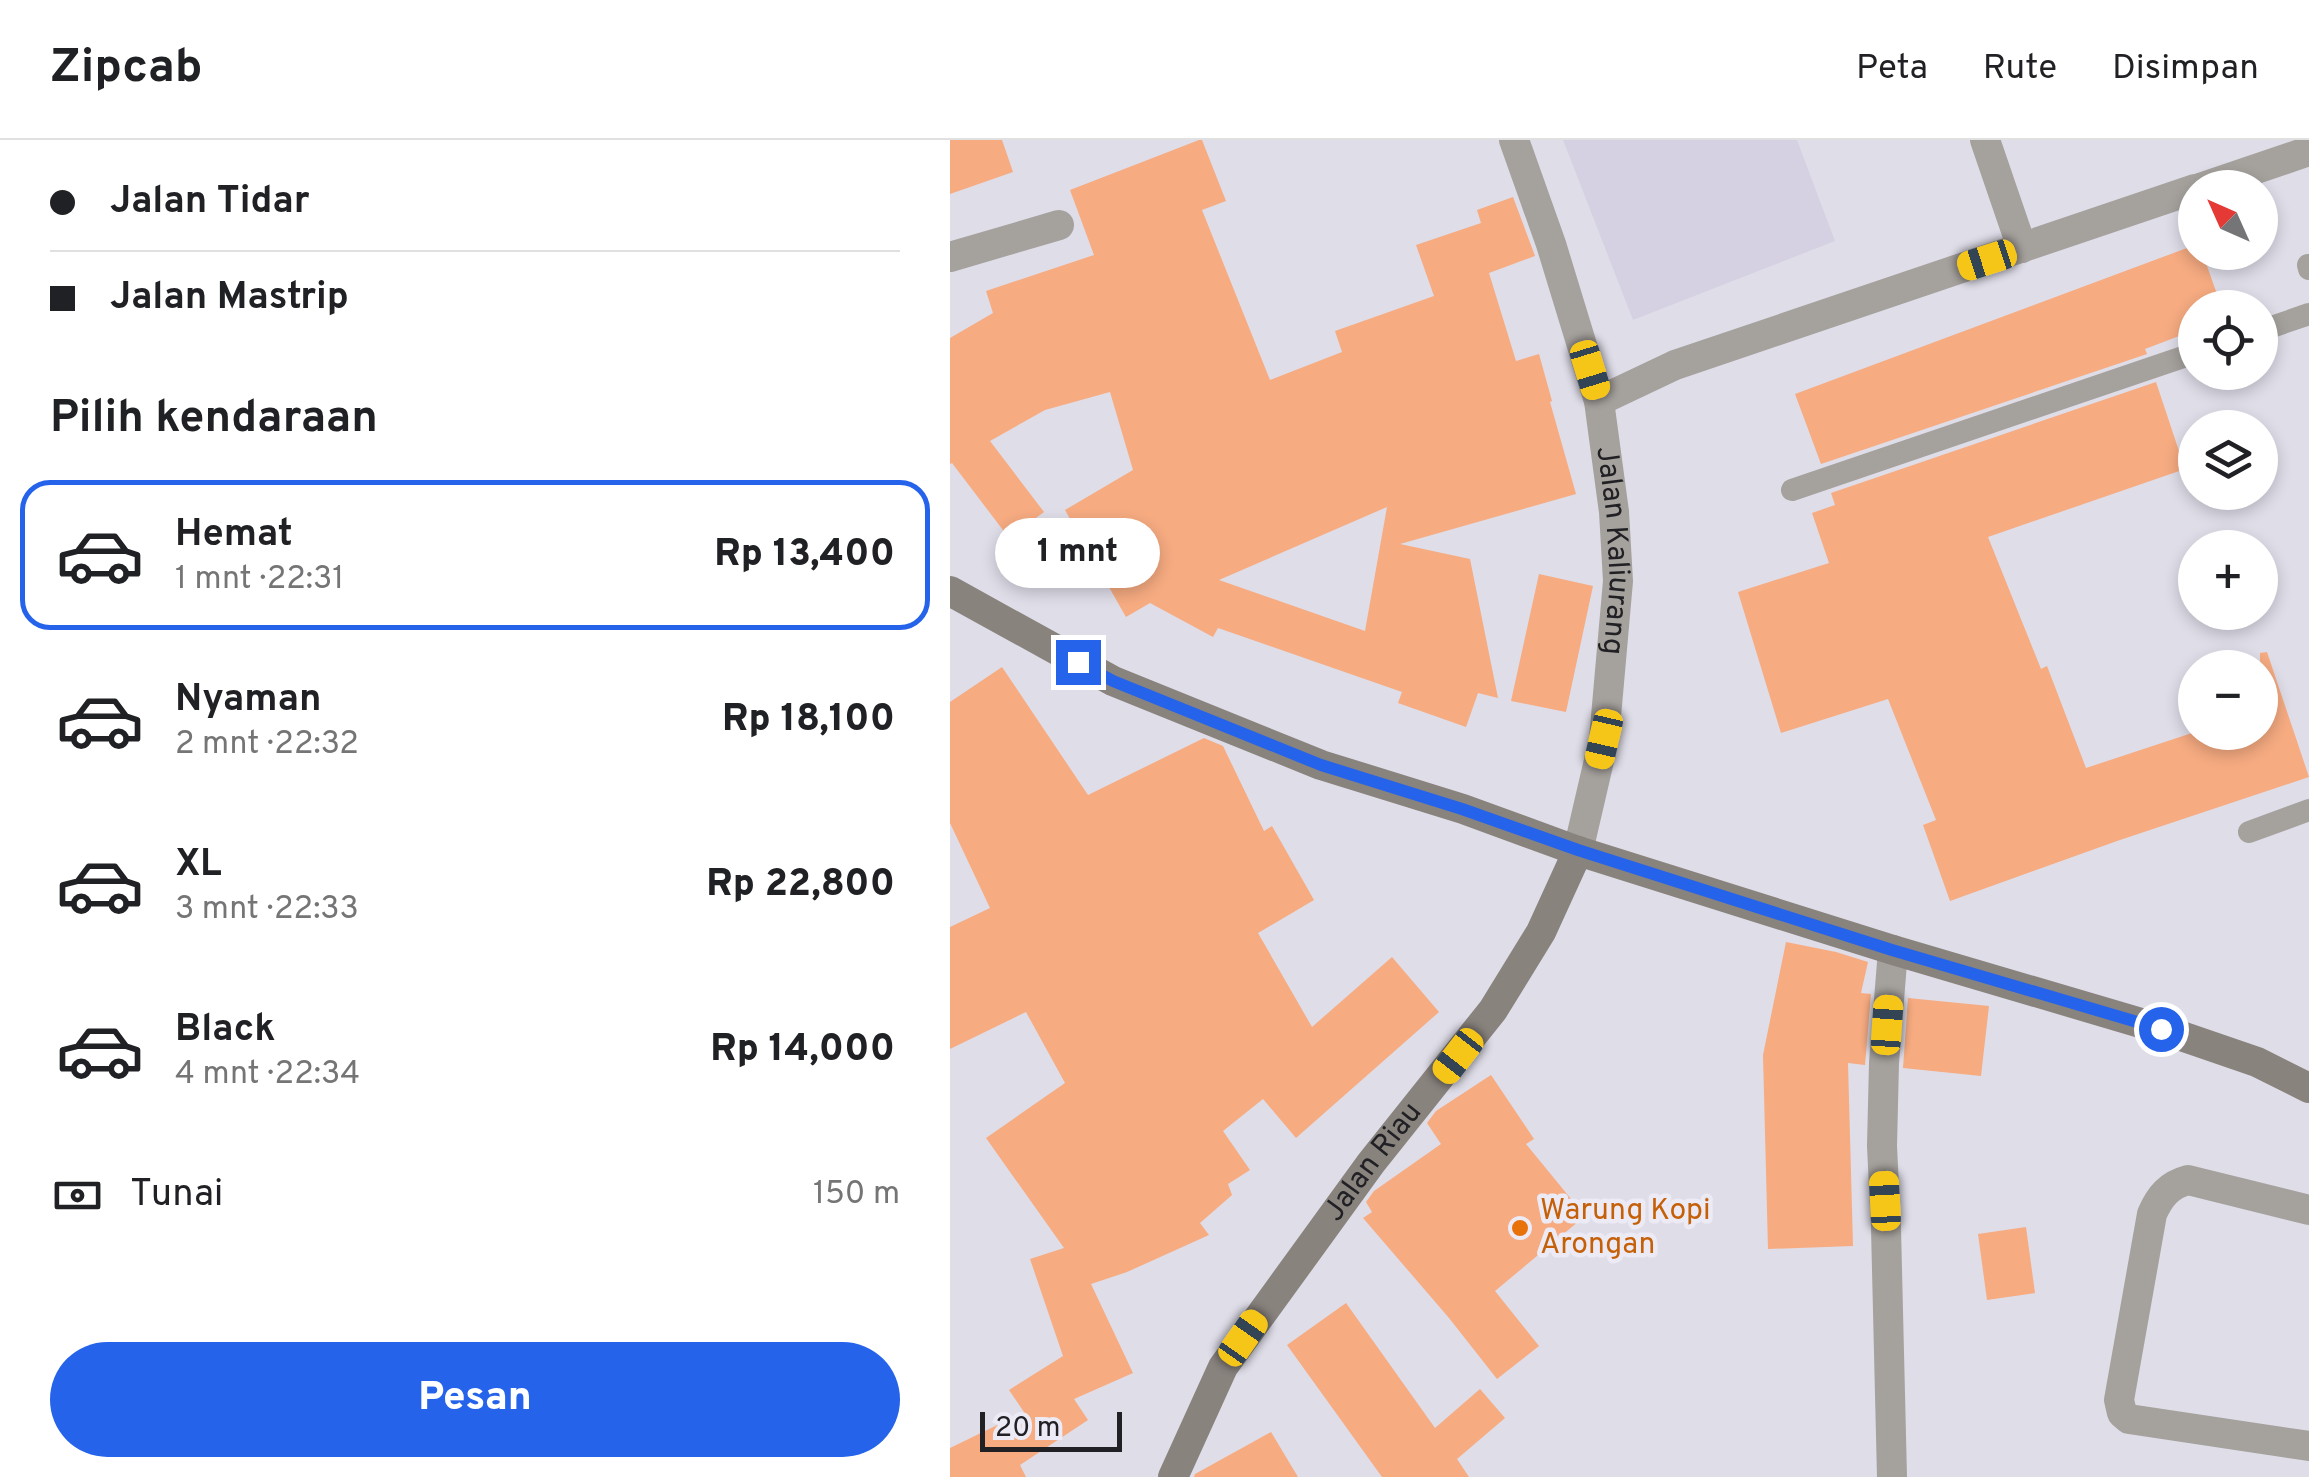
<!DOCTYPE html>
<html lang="id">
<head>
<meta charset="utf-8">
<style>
	:root { --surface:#fff; --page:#f2f2f2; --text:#202124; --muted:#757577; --line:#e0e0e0; --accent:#2563eb }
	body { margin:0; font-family:Overpass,sans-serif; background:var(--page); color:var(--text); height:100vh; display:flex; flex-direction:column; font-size:38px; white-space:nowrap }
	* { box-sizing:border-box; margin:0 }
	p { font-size:32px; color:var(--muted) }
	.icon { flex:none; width:55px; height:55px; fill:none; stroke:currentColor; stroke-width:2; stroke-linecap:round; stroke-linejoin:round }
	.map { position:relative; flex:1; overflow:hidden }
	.drawer { display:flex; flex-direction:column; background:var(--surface); width:950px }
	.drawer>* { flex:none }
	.top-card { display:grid; align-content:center; height:220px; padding:0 50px; background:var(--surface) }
	.needle { width:65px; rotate:315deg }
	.controls { position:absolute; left:1228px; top:30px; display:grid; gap:20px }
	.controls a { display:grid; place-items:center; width:100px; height:100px; border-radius:50%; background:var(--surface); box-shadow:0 5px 15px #0003; font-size:50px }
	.scale { position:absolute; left:30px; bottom:25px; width:142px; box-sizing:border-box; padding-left:10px; border:5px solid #212024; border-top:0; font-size:28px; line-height:35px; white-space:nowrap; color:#212024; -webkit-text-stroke:8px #eceaf5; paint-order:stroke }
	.end { position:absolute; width:45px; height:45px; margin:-22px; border:12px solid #2563eb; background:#fff; box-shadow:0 0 0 5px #fff }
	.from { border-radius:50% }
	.bubble { position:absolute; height:70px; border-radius:35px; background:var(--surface); box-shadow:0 5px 15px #0003; font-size:32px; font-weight:800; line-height:70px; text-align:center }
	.car { position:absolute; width:30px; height:60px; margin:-30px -15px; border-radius:12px; box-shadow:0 0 8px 2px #0007; background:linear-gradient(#f5c518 24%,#345 0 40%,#f5c518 0 76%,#345 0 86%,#f5c518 0) }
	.top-card b { display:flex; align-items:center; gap:35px; height:95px; font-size:38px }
	.top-card b+b { border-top:2px solid var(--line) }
	.top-card i { width:25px; height:25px; background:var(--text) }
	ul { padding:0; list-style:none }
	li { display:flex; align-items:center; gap:30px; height:150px; margin:0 20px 15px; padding:0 30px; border:5px solid transparent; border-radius:30px }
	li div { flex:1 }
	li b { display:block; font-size:38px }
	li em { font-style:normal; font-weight:800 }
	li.selected { border-color:var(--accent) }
	li>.icon { width:90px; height:90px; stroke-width:1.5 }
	h2 { padding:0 50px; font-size:45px; line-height:120px }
	.pay { display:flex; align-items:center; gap:25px; height:110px; padding:0 50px; font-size:38px }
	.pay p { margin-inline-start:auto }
	.button { display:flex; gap:20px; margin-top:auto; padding:20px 50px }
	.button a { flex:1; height:115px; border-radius:60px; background:var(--accent); color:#fff; font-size:40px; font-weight:800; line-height:115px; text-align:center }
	header { display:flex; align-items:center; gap:60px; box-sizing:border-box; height:140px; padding:0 50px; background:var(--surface); border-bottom:2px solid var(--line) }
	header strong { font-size:48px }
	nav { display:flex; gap:55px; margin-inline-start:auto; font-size:35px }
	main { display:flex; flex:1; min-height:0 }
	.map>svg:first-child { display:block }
	.built { fill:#d5d1e3 }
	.building { fill:#f6ab81; fill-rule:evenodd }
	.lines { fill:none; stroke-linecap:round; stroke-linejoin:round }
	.lane { stroke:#a5a19d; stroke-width:22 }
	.street { stroke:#a5a19d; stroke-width:30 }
	.secondary { stroke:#89837e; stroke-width:30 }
	.route { stroke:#2563eb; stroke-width:12 }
	.food-dot { fill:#e8710a; stroke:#eceaf5; stroke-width:4 }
	.labels { text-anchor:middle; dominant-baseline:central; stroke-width:9; stroke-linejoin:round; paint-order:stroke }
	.street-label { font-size:30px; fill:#212024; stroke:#eceaf5 }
	.food-label { font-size:30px; fill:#c56008; stroke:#eceaf5; text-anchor:start }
</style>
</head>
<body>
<header>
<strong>Zipcab</strong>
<nav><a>Peta</a><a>Rute</a><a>Disimpan</a></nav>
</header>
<main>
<section class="drawer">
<div class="top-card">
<b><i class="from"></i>Jalan Tidar</b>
<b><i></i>Jalan Mastrip</b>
</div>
<h2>Pilih kendaraan</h2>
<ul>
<li class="selected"><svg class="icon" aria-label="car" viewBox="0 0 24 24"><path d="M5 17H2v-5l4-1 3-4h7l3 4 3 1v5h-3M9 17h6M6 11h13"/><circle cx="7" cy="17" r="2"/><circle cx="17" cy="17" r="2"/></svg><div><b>Hemat</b><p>1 mnt · 22:31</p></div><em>Rp 13,400</em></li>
<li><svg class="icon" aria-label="car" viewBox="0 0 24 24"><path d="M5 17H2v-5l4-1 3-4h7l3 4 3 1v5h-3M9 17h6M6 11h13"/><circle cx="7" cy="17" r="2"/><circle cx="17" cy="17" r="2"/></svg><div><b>Nyaman</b><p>2 mnt · 22:32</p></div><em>Rp 18,100</em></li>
<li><svg class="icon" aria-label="car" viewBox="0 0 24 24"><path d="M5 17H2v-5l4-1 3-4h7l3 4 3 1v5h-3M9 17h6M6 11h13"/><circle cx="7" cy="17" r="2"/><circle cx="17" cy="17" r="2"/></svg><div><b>XL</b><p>3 mnt · 22:33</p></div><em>Rp 22,800</em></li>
<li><svg class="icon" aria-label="car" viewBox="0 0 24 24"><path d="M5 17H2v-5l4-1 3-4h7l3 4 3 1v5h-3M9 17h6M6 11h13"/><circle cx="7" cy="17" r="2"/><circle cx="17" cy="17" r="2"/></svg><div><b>Black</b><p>4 mnt · 22:34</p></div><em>Rp 14,000</em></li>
</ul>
<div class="pay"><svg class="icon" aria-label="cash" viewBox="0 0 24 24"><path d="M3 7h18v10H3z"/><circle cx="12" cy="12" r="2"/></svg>Tunai<p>150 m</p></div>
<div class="button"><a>Pesan</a></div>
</section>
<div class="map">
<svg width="1359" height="1337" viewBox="0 0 1359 1337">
	<rect width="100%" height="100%" fill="#dfdde8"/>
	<path class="built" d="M613,0H847L885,101L683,180Z"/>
	<g class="building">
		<path d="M0,0H52L63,32L0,54Z"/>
		<path d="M249,0H252L276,61L252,70L320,240L392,212L385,191L484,156L466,105L531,83L527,70L563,57L585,116L539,133L566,221L589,214L602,261L600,262L626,354L450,404L520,419L548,558L528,553L516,587L448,563L452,552L268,488L263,497L200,463L176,477L115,370L183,330L160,252L95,270L40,301L94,372L59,398L2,323L0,324V198L43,173L36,151L144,115L120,50ZM437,367L415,491L269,440Z"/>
		<path d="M1245,105V112H1252L1272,168H1245V190L1195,209L1197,214L871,324L845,254Z"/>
		<path d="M1206,242L1235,329L1038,397L1091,529L1097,526L1136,628L1245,592H1310V513L1317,512L1359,637L1167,701L1000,761L973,685L986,680L938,559L831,593L788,452L879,423L862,373L885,365L881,353Z"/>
		<path d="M589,434L643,446L616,572L561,561Z"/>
		<path d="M52,527L138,655L254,598L273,606L314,691L322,686L364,760L308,793L362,887L442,817L489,872L346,998L313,959L273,991L300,1030L278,1044L282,1055L250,1083L259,1095L177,1132L141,1144L183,1233L124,1259L138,1280L70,1325L76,1337H0V1308L74,1272L59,1250L113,1216L80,1119L114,1108L36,998L115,943L76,872L0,909V787L40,768L0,683V562Z"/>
		<path d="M836,802L886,812L918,822L911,853L921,854L915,925L898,923L903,1106L818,1109L813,915Z"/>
		<path d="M958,858L1039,866L1031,936L953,928Z"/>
		<path d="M541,935L584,999L576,1004L635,1076L545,1151L589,1206L547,1239L499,1178L413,1078L422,1072L416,1062L424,1051L491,1004L477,983L486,971Z"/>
		<path d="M1076,1087L1085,1153L1037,1160L1028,1094Z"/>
		<path d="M396,1163L485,1288L530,1249L555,1278L507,1319L519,1337H432L337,1205Z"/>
		<path d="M321,1292L348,1337H244L245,1334Z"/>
	</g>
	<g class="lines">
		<g class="lane">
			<path d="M1358,125L1359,129"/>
			<path d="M1310,191L1359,174"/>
			<path d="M842,350L1245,213"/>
			<path d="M1299,692L1359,670"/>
		</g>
		<g class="street">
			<path id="s1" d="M564,0L601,104L649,261L664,372L668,441L654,599L628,711"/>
			<path d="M1035,0L1072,108"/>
			<path d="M1250,48L1359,11"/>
			<path d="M0,117L109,85"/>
			<path d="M649,261L725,225L1245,49"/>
			<path d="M1359,1070L1238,1040C1219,1045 1210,1056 1202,1074L1169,1260L1172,1273L1179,1279L1359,1306"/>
			<path d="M942,1337L936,1088L932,1006L934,923L943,810"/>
		</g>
		<g class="secondary">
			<path d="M0,451L163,541L371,625L513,669L628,711L943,810L1211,889L1307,922L1359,948"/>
			<path id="s2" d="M223,1337L273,1227L421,1023L543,870L591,792L628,711"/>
		</g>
	</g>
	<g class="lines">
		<path class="route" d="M128,522L163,541L371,625L512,669L628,710L942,810L1211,889"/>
	</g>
	<circle class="food-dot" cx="570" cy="1088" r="10"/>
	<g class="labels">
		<g class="street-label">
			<text stroke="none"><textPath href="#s1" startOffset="425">Jalan Kaliurang</textPath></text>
			<text stroke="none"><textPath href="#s2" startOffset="375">Jalan Riau</textPath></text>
		</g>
		<g class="food-label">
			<text x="590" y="1071">Warung Kopi<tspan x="590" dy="34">Arongan</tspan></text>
		</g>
	</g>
</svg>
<div class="controls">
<a><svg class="needle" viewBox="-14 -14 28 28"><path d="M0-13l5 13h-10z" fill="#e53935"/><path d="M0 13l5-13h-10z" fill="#757577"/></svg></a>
<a><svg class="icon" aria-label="locate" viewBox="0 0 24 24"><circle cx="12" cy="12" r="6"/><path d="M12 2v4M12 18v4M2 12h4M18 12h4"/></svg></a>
<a><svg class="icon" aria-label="layers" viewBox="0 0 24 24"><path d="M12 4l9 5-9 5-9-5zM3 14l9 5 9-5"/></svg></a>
<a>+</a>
<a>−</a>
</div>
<div class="scale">20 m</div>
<i class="end from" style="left:1211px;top:889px"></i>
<i class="end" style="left:128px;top:522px"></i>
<div class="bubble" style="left:45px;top:378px;width:165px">1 mnt</div>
<i class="car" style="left:1037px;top:120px;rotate:252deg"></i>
<i class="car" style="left:640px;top:230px;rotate:163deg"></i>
<i class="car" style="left:654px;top:599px;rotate:193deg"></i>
<i class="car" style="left:937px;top:885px;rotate:4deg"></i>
<i class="car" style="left:508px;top:916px;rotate:218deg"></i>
<i class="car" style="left:935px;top:1061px;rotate:357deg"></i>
<i class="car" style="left:293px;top:1198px;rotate:35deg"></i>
</div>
</main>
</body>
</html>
